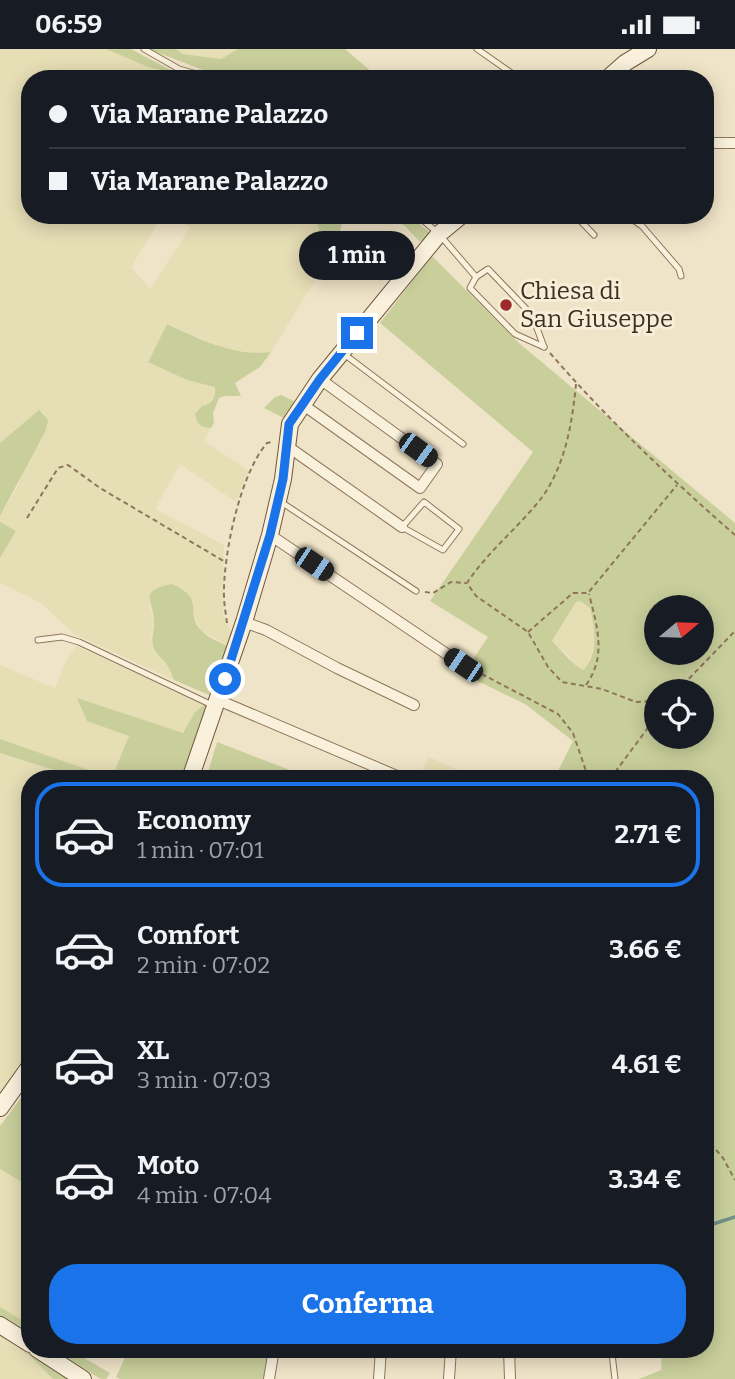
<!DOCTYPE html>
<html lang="it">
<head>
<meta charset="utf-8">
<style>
	:root { --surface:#171b24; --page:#20242c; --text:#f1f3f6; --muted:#9ea1a6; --line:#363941; --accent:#1a73e8 }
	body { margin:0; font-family:Bitter,serif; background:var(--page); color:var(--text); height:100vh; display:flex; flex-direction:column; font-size:26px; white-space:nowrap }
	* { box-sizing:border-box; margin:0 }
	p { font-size:23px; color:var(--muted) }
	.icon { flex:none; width:38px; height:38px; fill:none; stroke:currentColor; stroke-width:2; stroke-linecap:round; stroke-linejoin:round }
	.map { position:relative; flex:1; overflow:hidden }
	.side { position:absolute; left:21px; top:721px; width:693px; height:588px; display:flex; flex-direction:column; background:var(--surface); border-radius:28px; box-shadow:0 4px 18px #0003 }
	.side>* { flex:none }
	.top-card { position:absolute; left:21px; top:21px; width:693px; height:154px; border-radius:28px; box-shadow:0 4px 18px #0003; display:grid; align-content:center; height:154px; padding:0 28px; background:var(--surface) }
	.needle { width:46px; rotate:71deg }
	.tools { position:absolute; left:644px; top:546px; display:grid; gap:14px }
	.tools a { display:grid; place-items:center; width:70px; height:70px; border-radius:50%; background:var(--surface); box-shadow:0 4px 18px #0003; font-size:35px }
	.end { position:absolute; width:32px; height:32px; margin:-16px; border:9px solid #1a73e8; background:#fff; box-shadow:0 0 0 4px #fff }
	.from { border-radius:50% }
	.bubble { position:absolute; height:49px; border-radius:24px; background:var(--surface); box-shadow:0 4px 18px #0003; font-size:23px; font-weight:700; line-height:49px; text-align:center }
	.car { position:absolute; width:21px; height:42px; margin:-21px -10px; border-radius:9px; box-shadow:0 0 5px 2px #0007; background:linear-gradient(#222 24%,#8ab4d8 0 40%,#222 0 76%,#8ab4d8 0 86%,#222 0) }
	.top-card b { display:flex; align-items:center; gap:24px; height:66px; font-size:26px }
	.top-card b+b { border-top:2px solid var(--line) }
	.top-card i { width:18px; height:18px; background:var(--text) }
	ul { padding:12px 0 0; list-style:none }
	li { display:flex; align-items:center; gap:21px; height:105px; margin:0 14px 10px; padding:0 14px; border:4px solid transparent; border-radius:28px }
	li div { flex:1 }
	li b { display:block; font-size:26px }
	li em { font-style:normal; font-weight:700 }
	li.selected { border-color:var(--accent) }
	li>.icon { width:63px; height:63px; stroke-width:1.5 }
	.cta { display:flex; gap:14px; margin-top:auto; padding:14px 28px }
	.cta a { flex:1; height:80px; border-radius:28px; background:var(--accent); color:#fff; font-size:28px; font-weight:700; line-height:80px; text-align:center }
	.status { display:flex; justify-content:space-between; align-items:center; height:49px; padding:0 35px; background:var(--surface); direction:ltr }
	.status svg { height:19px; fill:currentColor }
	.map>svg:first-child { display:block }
	.farmland { fill:#e6deb5 }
	.green { fill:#c9cf9b; fill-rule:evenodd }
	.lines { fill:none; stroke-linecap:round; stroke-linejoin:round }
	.stream { stroke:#6f938a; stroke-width:3.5 }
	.service-casing { stroke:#8d765c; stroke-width:7 }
	.minor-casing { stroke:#8d765c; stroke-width:12 }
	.secondary-casing { stroke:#6f573f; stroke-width:18 }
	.path { stroke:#8d765c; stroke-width:2; stroke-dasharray:5 3.5; stroke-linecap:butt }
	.service { stroke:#faf1dc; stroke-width:5 }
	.minor { stroke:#faf1dc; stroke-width:10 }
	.secondary { stroke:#faf1dc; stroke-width:16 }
	.route { stroke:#1a73e8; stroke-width:9 }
	.poi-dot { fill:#9e2a2b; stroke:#f7eed8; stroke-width:2.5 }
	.labels { text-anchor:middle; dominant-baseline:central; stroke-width:6; stroke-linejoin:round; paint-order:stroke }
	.poi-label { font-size:24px; fill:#3d2e20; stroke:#f7eed8; text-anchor:start }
</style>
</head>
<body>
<div class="status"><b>06:59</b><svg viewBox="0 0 49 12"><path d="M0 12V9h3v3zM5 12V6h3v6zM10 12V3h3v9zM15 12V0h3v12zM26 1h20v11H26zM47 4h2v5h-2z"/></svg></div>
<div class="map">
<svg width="735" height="1330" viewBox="0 0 735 1330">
	<rect width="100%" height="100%" fill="#f0e4c8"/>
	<g class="farmland">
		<path d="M0,0H106L148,18L201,30H30V166H163L131,218L150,240L190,179L172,166H315L323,196L331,205L271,303L259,305L226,300L167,275L148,312L187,331L215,337L216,346L208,356L204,379H211L204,392L249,422L236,453L180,415L155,460L224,496L223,565L234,589L231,599L201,581L194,566L193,551L149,553L154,572L151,590L156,604L166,615L174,631L74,585L41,554L0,534V509L16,482L0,473V467L19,435L28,371L0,394Z"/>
		<path d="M176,0H238L221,10L183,5Z"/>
		<path d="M580,552L590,559L596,585L591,608L587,618L583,622L578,620L567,605L552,593L576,553Z"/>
		<path d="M76,597L205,655L195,663L183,684L87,672L129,686L114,726L89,721L0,690V616L55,639L64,616Z"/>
		<path d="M0,704L82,730H30V1007L0,1052Z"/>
		<path d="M428,708H429L478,730H423L420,728Z"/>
		<path d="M0,1120L30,1138V1276L0,1258Z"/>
		<path d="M0,1287L29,1306L53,1330H0Z"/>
	</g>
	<g class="green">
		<path d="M106,0H131L178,25L148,18Z"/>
		<path d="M149,0H176L183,5L221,10L238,0H345L380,30H226Z"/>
		<path d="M315,166C326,166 337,164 342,175L340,182L352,199L348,213L342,216L326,214L331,205L323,196Z"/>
		<path d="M398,166H409L430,184L422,192H419L404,176L393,172Z"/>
		<path d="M432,207L520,295L735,474V1330H639L661,1321L662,1300H705V730H554L573,692L525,655L463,625L488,588L430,552L533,403L380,274ZM580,552L590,559C595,579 599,606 583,621C574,617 560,600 552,592L576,553ZM656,558H702V604H656ZM656,642H702V688H656Z"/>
		<path d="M167,275C200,290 234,308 271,303L260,318L235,334L241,347H224L219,349L213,364L214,374L211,379C201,379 197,375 195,365L202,357C213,355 216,348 215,338L187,331L148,313Z"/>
		<path d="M281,346L296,353L286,370L264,359L275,348Z"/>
		<path d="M39,361L48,371L46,381L0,467V394Z"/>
		<path d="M0,473L16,482L0,509Z"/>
		<path d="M172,535C207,551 184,562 201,581C207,589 223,594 231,599L214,648L174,631C172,626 170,621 167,616C164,611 159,608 156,603C150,593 153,587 154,576C156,553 135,542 172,535Z"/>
		<path d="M77,649L183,684L195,663L205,655L212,659L186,730H82L0,704V690L89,721L113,726L129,687L87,672Z"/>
		<path d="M217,693L313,730H206Z"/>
		<path d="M30,1037V1138L0,1120V1077Z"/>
		<path d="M0,1258L30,1276V1288L0,1270Z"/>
		<path d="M13,1295L71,1330H53L29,1306Z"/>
		<path d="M51,1300H69L76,1304L78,1300H82L79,1306L110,1324L106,1330H101Z"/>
		<path d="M129,1300H272L266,1330H120L116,1328Z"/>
	</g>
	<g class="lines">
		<path class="stream" d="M713,1175L735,1168"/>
		<defs>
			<g id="service">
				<path d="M144,0L179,20L214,30"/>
				<path d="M477,0L520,30"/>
				<path d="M417,166L439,185L476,228L488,220L532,266L544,298"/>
				<path d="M575,166L594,186"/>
				<path d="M626,166L642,177L679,220L681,227"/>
				<path d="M476,228L470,239L515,285L544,298"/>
				<path d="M344,305L463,395"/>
				<path d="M281,453L416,542"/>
				<path d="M424,453L459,480L443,501L402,478Z"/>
				<path d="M38,591L62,588L79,593L212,656"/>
				<path d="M615,1330L612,1305L625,1300"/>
			</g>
			<g id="minor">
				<path d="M705,94H735"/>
				<path d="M302,355L420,439L437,415L320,330"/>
				<path d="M287,397L402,478"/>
				<path d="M270,486L463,616"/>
				<path d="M244,573L266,581L337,619L414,656"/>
				<path d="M218,651L404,730"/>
				<path d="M509,1300L510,1330"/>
				<path d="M269,1330L274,1300"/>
				<path d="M379,1330L381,1300"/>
				<path d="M449,1330L451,1300"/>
			</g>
			<g id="secondary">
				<path d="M607,30L625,14L648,0"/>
				<path d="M190,730L244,573L270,486L283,430L290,375L320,330L439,185L462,166"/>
				<path d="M0,1059L30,1017"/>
				<path d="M0,1276L30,1295"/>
				<path d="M37,1300L83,1330"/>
			</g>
		</defs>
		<use href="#service" class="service-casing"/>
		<use href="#minor" class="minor-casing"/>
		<use href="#secondary" class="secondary-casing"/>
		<g class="path">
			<path d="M550,304C607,370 670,429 735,486"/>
			<path d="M576,335C572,377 564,424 535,457C513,483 486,505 467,534L476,547L528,583L548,618L562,633L602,640L636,653L656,652"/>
			<path d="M27,469L58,419L68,416L100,439L227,514"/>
			<path d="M425,543L433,544L451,533L466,534"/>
			<path d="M227,574C226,565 224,556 224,547C223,506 240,425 267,394L272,393"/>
			<path d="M528,583L573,544H588L677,436"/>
			<path d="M474,621L558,665L573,684L586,722V730"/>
			<path d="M586,636C607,607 597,577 589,545"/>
			<path d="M677,642L735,582"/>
			<path d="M610,730L656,668"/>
			<path d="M705,1088L723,1109L735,1131"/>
		</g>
		<use href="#service" class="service"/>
		<use href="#minor" class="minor"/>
		<use href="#secondary" class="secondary"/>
	</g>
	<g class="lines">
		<path class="route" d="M225,630L270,486L283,430L289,375L320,330L357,284"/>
	</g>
	<circle class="poi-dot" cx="506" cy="256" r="7"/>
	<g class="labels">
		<g class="poi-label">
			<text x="520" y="242">Chiesa di<tspan x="520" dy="28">San Giuseppe</tspan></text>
		</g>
	</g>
</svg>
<div class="tools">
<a><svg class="needle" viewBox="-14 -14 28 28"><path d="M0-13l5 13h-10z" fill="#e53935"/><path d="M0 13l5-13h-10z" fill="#9ea1a6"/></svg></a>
<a><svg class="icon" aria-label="locate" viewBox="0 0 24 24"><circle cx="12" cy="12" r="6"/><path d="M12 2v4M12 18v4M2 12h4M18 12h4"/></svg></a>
</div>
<i class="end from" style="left:225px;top:630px"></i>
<i class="end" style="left:357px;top:284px"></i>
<div class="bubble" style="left:299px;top:182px;width:116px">1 min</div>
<i class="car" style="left:418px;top:401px;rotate:126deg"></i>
<i class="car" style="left:314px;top:515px;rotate:124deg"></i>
<i class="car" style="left:463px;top:616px;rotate:304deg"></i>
<div class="top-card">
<b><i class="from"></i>Via Marane Palazzo</b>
<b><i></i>Via Marane Palazzo</b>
</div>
<section class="side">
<ul>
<li class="selected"><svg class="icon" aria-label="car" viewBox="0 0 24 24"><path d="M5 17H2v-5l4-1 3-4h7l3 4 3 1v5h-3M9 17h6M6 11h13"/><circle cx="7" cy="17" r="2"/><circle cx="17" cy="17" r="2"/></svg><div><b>Economy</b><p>1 min · 07:01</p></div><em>2.71 €</em></li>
<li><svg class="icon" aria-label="car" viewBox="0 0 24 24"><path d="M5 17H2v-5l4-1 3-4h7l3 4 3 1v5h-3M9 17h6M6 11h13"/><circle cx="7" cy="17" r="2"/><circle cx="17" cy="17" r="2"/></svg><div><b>Comfort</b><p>2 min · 07:02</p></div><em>3.66 €</em></li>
<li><svg class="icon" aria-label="car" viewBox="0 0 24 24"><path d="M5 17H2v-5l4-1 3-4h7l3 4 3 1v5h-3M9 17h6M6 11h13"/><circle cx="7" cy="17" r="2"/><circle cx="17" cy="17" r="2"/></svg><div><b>XL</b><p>3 min · 07:03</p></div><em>4.61 €</em></li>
<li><svg class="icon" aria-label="car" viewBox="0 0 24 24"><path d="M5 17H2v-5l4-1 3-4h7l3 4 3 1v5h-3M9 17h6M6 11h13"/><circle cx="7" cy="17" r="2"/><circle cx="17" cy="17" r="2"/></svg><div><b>Moto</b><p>4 min · 07:04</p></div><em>3.34 €</em></li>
</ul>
<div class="cta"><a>Conferma</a></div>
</section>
</div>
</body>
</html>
